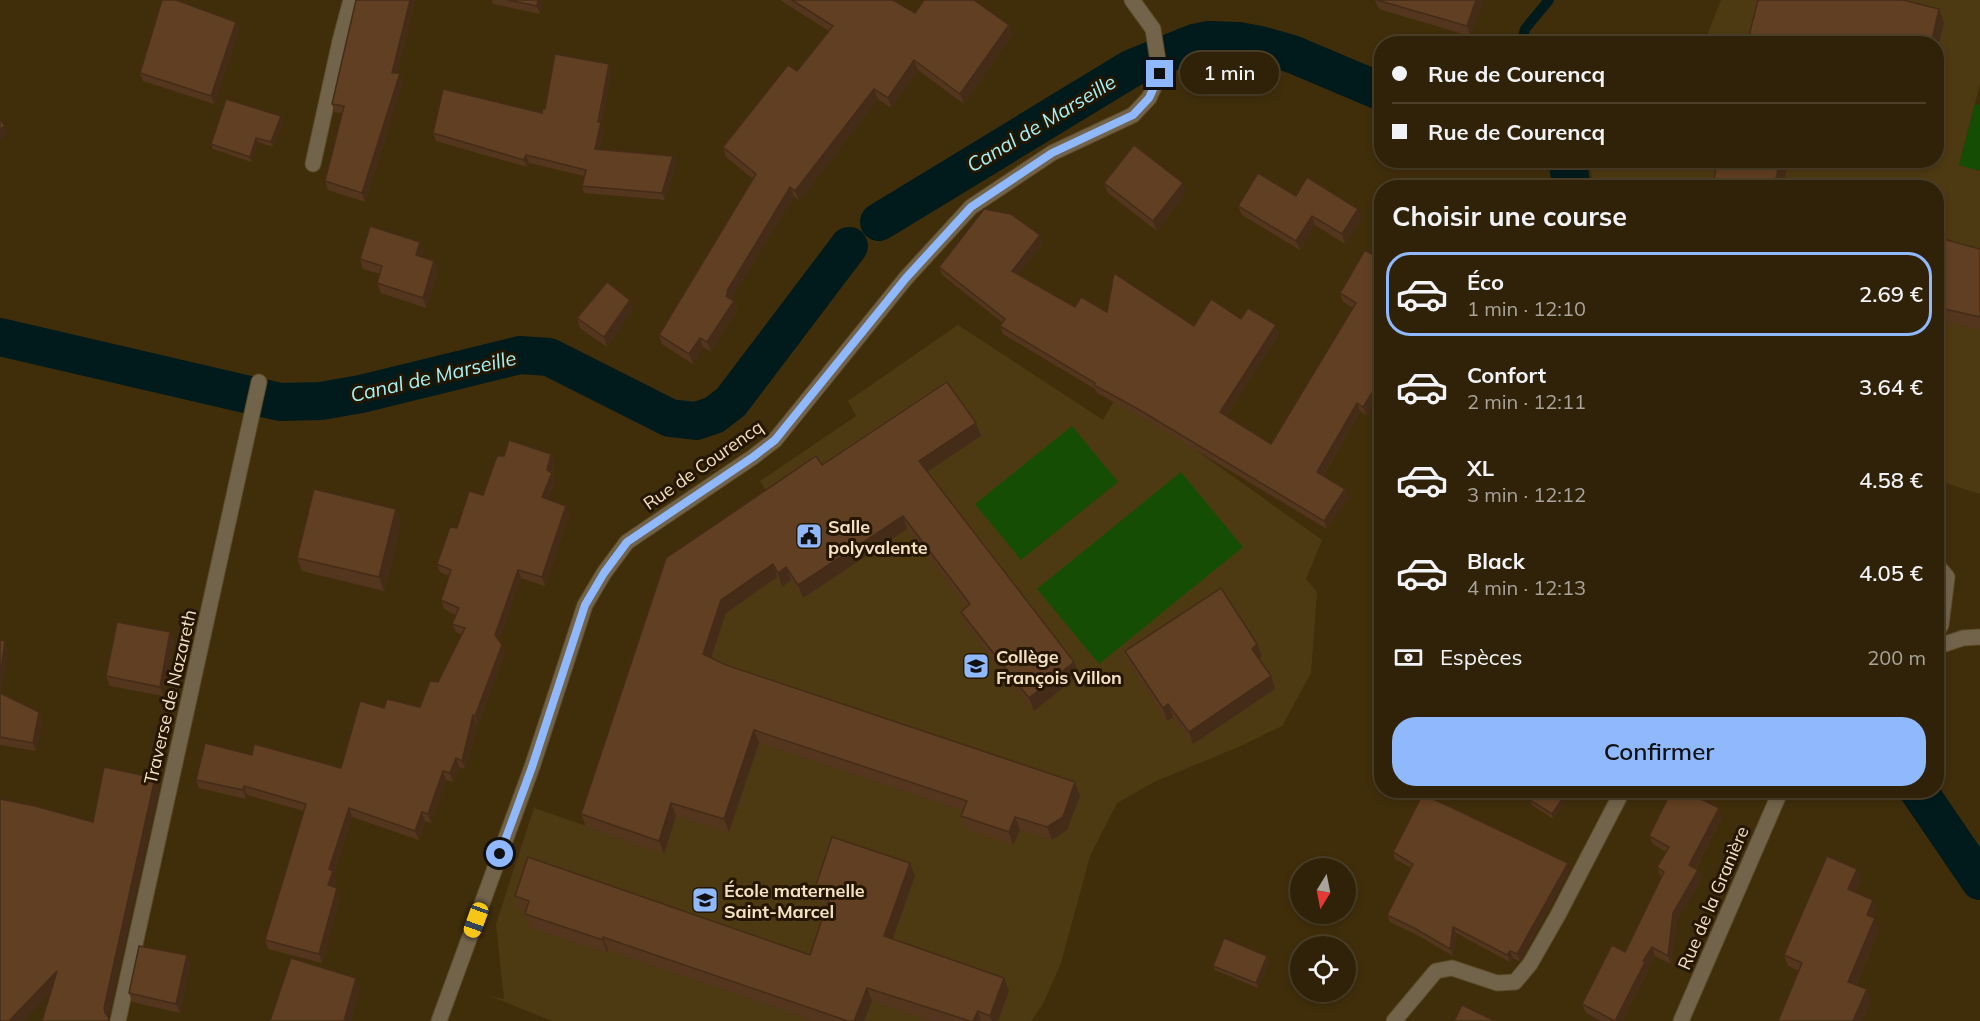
<!DOCTYPE html>
<html lang="fr">
<head>
<meta charset="utf-8">
<style>
	:root { --surface:#302208; --page:#382a12; --text:#f1f3f6; --muted:#a8a49c; --line:#4b3f29; --accent:#8fb8fd }
	body { margin:0; font-family:Mulish,sans-serif; background:var(--page); color:var(--text); height:100vh; display:flex; flex-direction:column; font-size:22px; white-space:nowrap }
	* { box-sizing:border-box; margin:0 }
	p { font-size:20px; color:var(--muted) }
	.icon { flex:none; width:33px; height:33px; fill:none; stroke:currentColor; stroke-width:2; stroke-linecap:round; stroke-linejoin:round }
	.map { position:relative; flex:1; overflow:hidden }
	.details { position:absolute; left:1374px; top:180px; width:570px; height:618px; display:flex; flex-direction:column; background:var(--surface); border-radius:24px; box-shadow:0 3px 9px #0003,0 0 0 2px var(--line) }
	.details>* { flex:none }
	.guide { position:absolute; left:1374px; top:36px; width:570px; height:132px; border-radius:24px; box-shadow:0 3px 9px #0003,0 0 0 2px var(--line); display:grid; align-content:center; height:132px; padding:0 18px; background:var(--surface) }
	.needle { width:39px; rotate:190deg }
	.buttons { position:absolute; left:1290px; top:858px; display:grid; gap:12px }
	.buttons a { display:grid; place-items:center; width:66px; height:66px; border-radius:50%; background:var(--surface); box-shadow:0 3px 9px #0003,0 0 0 2px var(--line); font-size:30px }
	.end { position:absolute; width:27px; height:27px; margin:-14px; border:8px solid #8fb8fd; background:#111; box-shadow:0 0 0 3px #111 }
	.from { border-radius:50% }
	.bubble { position:absolute; height:42px; border-radius:21px; background:var(--surface); box-shadow:0 3px 9px #0003,0 0 0 2px var(--line); font-size:20px; font-weight:600; line-height:42px; text-align:center }
	.car { position:absolute; width:18px; height:36px; margin:-18px -9px; border-radius:8px; box-shadow:0 0 4px 2px #0007; background:linear-gradient(#f5c518 24%,#345 0 40%,#f5c518 0 76%,#345 0 86%,#f5c518 0) }
	.guide b { display:flex; align-items:center; gap:21px; height:57px; font-size:22px }
	.guide b+b { border-top:2px solid var(--line) }
	.guide i { width:15px; height:15px; background:var(--text) }
	ul { padding:0; list-style:none }
	li { display:flex; align-items:center; gap:18px; height:84px; margin:0 12px 9px; padding:0 6px; border:3px solid transparent; border-radius:24px }
	li div { flex:1 }
	li b { display:block; font-size:22px }
	li em { font-style:normal; font-weight:600 }
	li.active { border-color:var(--accent) }
	li>.icon { width:54px; height:54px; stroke-width:1.5 }
	h2 { padding:0 18px; font-size:27px; line-height:72px }
	.pay { display:flex; align-items:center; gap:15px; height:66px; padding:0 18px; font-size:22px }
	.pay p { margin-inline-start:auto }
	.button { display:flex; gap:12px; margin-top:auto; padding:12px 18px }
	.button a { flex:1; height:69px; border-radius:24px; background:var(--accent); color:#111; font-size:24px; font-weight:600; line-height:69px; text-align:center }
	.map>svg:first-child { display:block }
	.built { fill:#4e3a12 }
	.green { fill:#164d05 }
	.lines { fill:none; stroke-linecap:round; stroke-linejoin:round }
	.stream { stroke:#011b1c; stroke-width:10 }
	.canal { stroke:#011b1c; stroke-width:38 }
	.minor-casing { stroke:#5d4b28; stroke-width:17 }
	.minor { stroke:#72634b; stroke-width:15 }
	.wall { fill:#53361d }
	.shaded-wall { fill:#442c18 }
	.building { fill:#613f22; stroke:#442c18; stroke-width:1.5 }
	.route { stroke:#8fb8fd; stroke-width:8 }
	.labels { text-anchor:middle; dominant-baseline:central; stroke-width:6; stroke-linejoin:round; paint-order:stroke }
	.street-label { font-size:18px; fill:#f4e1c2; stroke:#241600 }
	.poi-label { font-size:18px; font-weight:bold; fill:#f4e1c2; stroke:#241600; text-anchor:start }
	.water-label { font-size:20px; font-style:italic; fill:#a4f1f6; stroke:#241600 }
</style>
</head>
<body>
<div class="map">
<svg width="1980" height="1021" viewBox="0 0 1980 1021">
	<rect width="100%" height="100%" fill="#402e0b"/>
	<g class="built">
		<path d="M1721,0H1980V84L1959,165L1980,171V494L1937,480L1936,188L1594,187L1589,161H1625L1650,170L1656,160H1936V44L1704,43Z"/>
		<path d="M958,325L1103,420L1114,401L1186,443L1322,540L1306,579L1317,592L1311,673L1282,726L1243,745L1154,782L1117,803L1090,856L1061,963L1043,1004L1031,1021H552L490,996L504,999L496,924L534,808L586,826L773,501L760,481L856,416L848,401Z"/>
	</g>
	<g class="green">
		<path d="M1975,104L1980,105V171L1959,165Z"/>
		<path d="M1072,426L1118,482L1021,560L975,504Z"/>
		<path d="M1181,472L1243,547L1099,664L1037,589Z"/>
	</g>
	<g class="lines">
		<path class="stream" d="M1521,44L1525,29L1549,0"/>
		<g class="canal">
			<path d="M1567,160L1572,188"/>
			<path d="M879,222L1132,68L1194,43L1209,40L1238,41L1260,45L1292,54L1382,92"/>
			<path d="M0,337L280,402L321,401L361,394L520,355L549,357L670,418L696,421L714,415L731,402L849,246"/>
			<path d="M1918,790L1980,881"/>
		</g>
		<defs>
			<g id="minor">
				<path d="M313,164L340,41L351,0"/>
				<path d="M1936,564L1947,577L1941,625L1936,633"/>
				<path d="M1936,647L1963,638L1980,637"/>
				<path d="M118,1021L259,382"/>
				<path d="M439,1021L532,767L585,605L604,573L627,542L753,457L775,440L906,278L971,207L1052,153L1133,115L1149,98L1160,74L1153,29L1132,0"/>
				<path d="M1394,1021L1436,971L1452,968L1497,983L1515,982L1530,964L1558,915L1623,790"/>
				<path d="M1681,1021L1781,790"/>
			</g>
		</defs>
		<use href="#minor" class="minor-casing"/>
		<use href="#minor" class="minor"/>
	</g>
	<g class="wall">
		<path d="M415,0L397,73L403,81L365,202L328,190L325,181L342,113L334,112L332,104Z"/>
		<path d="M492,0H542L540,14L493,4Z"/>
		<path d="M780,0H893L915,13L1009,25L1013,34L964,104L918,70L891,108L878,99L799,201L794,196L731,299L734,301L737,310L711,352L703,347L693,364L662,344L659,335L753,179L726,157L723,147L797,71L829,31Z"/>
		<path d="M1375,0H1483L1470,36L1379,9Z"/>
		<path d="M236,22L239,30L214,104L143,81L140,73Z"/>
		<path d="M609,64L611,72L602,124L604,130L599,149L673,156L676,164L665,200L584,193L582,186L584,176L529,163L527,167L436,141L433,133L542,113L545,109Z"/>
		<path d="M283,121L273,147L258,142L251,162L213,149L211,144Z"/>
		<path d="M1104,183L1186,192L1157,231L1108,193Z"/>
		<path d="M1296,196L1362,218L1345,244L1315,225L1300,250L1242,215L1238,206Z"/>
		<path d="M1936,237L1980,249V330L1936,319Z"/>
		<path d="M420,242L423,252L422,257L438,271L426,308L381,293L377,283L380,274L363,269L360,259Z"/>
		<path d="M1043,243L1018,275L1075,307L1194,326L1241,319L1279,334L1226,416L1271,444L1353,308L1343,302L1340,293L1382,260V390L1366,415L1360,411L1323,476L1345,489L1348,497L1327,529L1141,417L1097,393L1095,389L1003,334L1000,326L1002,322L942,275L939,267Z"/>
		<path d="M633,309L607,347L580,328L577,318Z"/>
		<path d="M976,423L981,436L927,472L1074,662L1079,675L1034,711L966,625L961,612L967,607L907,529L803,598L791,580L782,587L777,577L726,613L711,658L726,665L1080,796L1067,830L1052,840L1020,830L1013,845L966,829L961,816L963,811L759,743L729,832L676,816L664,854L586,827L581,814L822,465Z"/>
		<path d="M551,454L554,462L552,472L555,481L548,499L566,506L569,514L545,586L521,578L499,641L502,645L505,653L478,725L477,724L465,769L459,767L453,782L446,780L431,823L425,821L419,840L352,817L334,873L336,880L334,887L337,888L340,897L322,963L268,949L265,940L304,811L247,795L246,799L199,788L196,780L252,755L341,768L384,708L420,707L438,682L462,635L456,632L452,624L456,615L444,609L441,600L449,576L440,572L437,564L457,528L483,495Z"/>
		<path d="M401,522L384,591L302,571L297,558Z"/>
		<path d="M170,632L174,642L163,696L110,686L106,676Z"/>
		<path d="M0,640L8,649L1,694L39,712L42,720L36,751L0,745Z"/>
		<path d="M1125,651L1262,656L1259,659L1271,676L1275,689L1193,744L1173,717L1167,721L1129,664Z"/>
		<path d="M1573,790L1553,819L1532,805L1530,800Z"/>
		<path d="M1722,817L1696,868L1702,878L1676,922L1671,964L1655,956L1647,969L1648,971L1622,1021H1601L1586,1013L1582,1004L1625,952L1661,877L1657,867L1666,852L1653,844L1649,836Z"/>
		<path d="M1393,852L1570,870L1520,961L1513,958L1510,962L1456,933L1453,956L1419,936L1390,922L1387,915L1411,868L1395,859Z"/>
		<path d="M1857,869L1861,880L1855,892L1877,911L1874,918L1879,929L1856,985L1871,1000L1862,1021H1778L1799,971L1788,966L1784,955Z"/>
		<path d="M915,876L893,939L1009,991L998,1021H933L872,1001L864,1021H814L608,950L607,953L530,928L525,914L526,912L520,909L515,896L810,955L827,904L820,902L815,888Z"/>
		<path d="M1267,956L1269,961L1258,988L1215,970L1213,966Z"/>
		<path d="M190,964L180,1013L132,1002L129,993Z"/>
	</g>
	<g class="shaded-wall">
		<path d="M410,0H415L395,81L392,73Z"/>
		<path d="M538,0H542L540,14L537,6Z"/>
		<path d="M1476,0H1483L1470,36L1467,26Z"/>
		<path d="M1939,9L1944,23L1936,55V44H1931Z"/>
		<path d="M236,22L239,30L214,104L211,96Z"/>
		<path d="M1009,25L1013,34L964,104L960,94Z"/>
		<path d="M914,60L918,70L891,108L888,98Z"/>
		<path d="M609,64L611,72L602,124L604,130L597,156L595,149Z"/>
		<path d="M400,73L403,81L365,202L362,193Z"/>
		<path d="M874,89L878,99L799,201L795,191Z"/>
		<path d="M281,116L283,121L273,147L271,142Z"/>
		<path d="M5,126L8,134L0,140V129Z"/>
		<path d="M256,138L258,142L251,162L250,157Z"/>
		<path d="M526,155L529,163L527,167L524,160Z"/>
		<path d="M673,156L676,164L665,200L662,193Z"/>
		<path d="M1780,160H1789L1782,188H1774Z"/>
		<path d="M1183,183L1186,192L1157,231L1153,221Z"/>
		<path d="M790,187L794,196L731,299L726,296L727,291Z"/>
		<path d="M1358,209L1362,218L1345,244L1342,234Z"/>
		<path d="M1312,216L1315,225L1300,250L1296,241Z"/>
		<path d="M1040,235L1043,243L1015,279L1012,271Z"/>
		<path d="M420,242L423,252L420,264L416,255Z"/>
		<path d="M434,261L438,271L426,308L423,298Z"/>
		<path d="M630,300L633,309L607,347L604,337Z"/>
		<path d="M734,301L737,310L711,352L707,342Z"/>
		<path d="M1276,325L1279,334L1223,420L1220,412Z"/>
		<path d="M700,338L703,347L693,364L689,354Z"/>
		<path d="M1382,377V390L1366,415L1363,407Z"/>
		<path d="M1357,403L1360,411L1320,480L1317,472Z"/>
		<path d="M976,423L981,436L924,474L919,461Z"/>
		<path d="M551,454L554,462L550,476L552,473L555,481L546,505L542,497L547,470Z"/>
		<path d="M1345,489L1348,497L1327,529L1324,521Z"/>
		<path d="M566,506L569,514L545,586L542,577Z"/>
		<path d="M396,509L401,522L384,591L379,577Z"/>
		<path d="M903,516L907,529L803,598L798,585Z"/>
		<path d="M773,564L777,577L726,613L708,667L703,654L721,600Z"/>
		<path d="M786,567L791,580L782,587L778,573Z"/>
		<path d="M518,570L521,578L498,644L495,635Z"/>
		<path d="M170,632L174,642L163,696L160,687Z"/>
		<path d="M5,641L8,649L0,700V676Z"/>
		<path d="M1257,644L1262,656L1257,661L1252,649Z"/>
		<path d="M502,645L505,653L478,725L475,716Z"/>
		<path d="M1074,662L1079,675L1034,711L1029,698Z"/>
		<path d="M1271,676L1275,689L1193,744L1189,732Z"/>
		<path d="M1168,704L1173,717L1167,721L1163,708Z"/>
		<path d="M39,712L42,720L36,751L33,743Z"/>
		<path d="M473,715L477,724L465,769L462,761Z"/>
		<path d="M754,730L759,743L729,832L724,819Z"/>
		<path d="M456,758L459,767L453,782L450,773Z"/>
		<path d="M443,771L446,780L431,823L428,814Z"/>
		<path d="M155,778L159,789L108,1019L109,1018L110,1021H108L105,1013L104,1008Z"/>
		<path d="M1075,782L1080,796L1067,830L1052,840L1047,827Z"/>
		<path d="M244,786L247,795L246,799L243,790Z"/>
		<path d="M1568,790H1573L1553,819L1552,814Z"/>
		<path d="M671,803L676,816L664,854L659,841Z"/>
		<path d="M349,808L352,817L334,873L336,880L332,894L328,885L329,869Z"/>
		<path d="M1719,808L1722,817L1693,873L1689,865Z"/>
		<path d="M422,812L425,821L419,840L415,831Z"/>
		<path d="M1015,817L1020,830L1013,845L1009,832Z"/>
		<path d="M910,863L915,876L889,949L884,936Z"/>
		<path d="M1568,863L1570,870L1520,961L1517,954Z"/>
		<path d="M1857,869L1861,880L1852,900L1848,889Z"/>
		<path d="M1698,870L1702,878L1676,922L1671,964L1668,956L1673,913Z"/>
		<path d="M337,888L340,897L322,963L319,954Z"/>
		<path d="M1873,900L1877,911L1871,926L1867,915Z"/>
		<path d="M1875,918L1879,929L1852,993L1848,982Z"/>
		<path d="M1453,927L1456,933L1453,956L1450,949Z"/>
		<path d="M603,937L608,950L607,953L603,940Z"/>
		<path d="M1652,947L1655,956L1647,969L1648,971L1622,1021H1615L1643,961Z"/>
		<path d="M1510,951L1513,958L1510,962L1507,955Z"/>
		<path d="M187,955L190,964L180,1013L176,1004Z"/>
		<path d="M1267,956L1269,961L1258,988L1256,983Z"/>
		<path d="M57,971L61,982L24,1021H9Z"/>
		<path d="M356,978L360,990L351,1021H344Z"/>
		<path d="M1004,978L1009,991L998,1021H992L990,1016Z"/>
		<path d="M867,988L872,1001L864,1021H854Z"/>
		<path d="M1867,989L1871,1000L1862,1021H1853Z"/>
		<path d="M978,1011L981,1021H973Z"/>
	</g>
	<g class="building">
		<path d="M162,0H176L236,22L211,96L140,73Z"/>
		<path d="M356,0H410L392,73H400L362,193L325,181L344,106L332,104Z"/>
		<path d="M508,0H538L537,6Z"/>
		<path d="M792,0H893L915,13L924,0H974L1009,25L960,94L914,60L888,98L874,89L795,191L790,187L727,291L728,292L726,296L734,301L707,342L700,338L689,354L659,335L756,174L723,147L788,65L797,71L833,26Z"/>
		<path d="M1377,0H1476L1467,26Z"/>
		<path d="M1758,0H1903L1939,9L1931,44H1747Z"/>
		<path d="M555,54L609,64L598,122H601L595,149L673,156L662,193L582,186L586,170L526,155L524,160L433,133L443,89L542,113L543,108L545,109Z"/>
		<path d="M226,99L281,116L271,142L256,138L250,157L211,144Z"/>
		<path d="M0,119L5,126L0,129Z"/>
		<path d="M1134,145L1183,183L1153,221L1104,183Z"/>
		<path d="M1718,160H1780L1774,188H1712Z"/>
		<path d="M1258,173L1296,196L1307,177L1358,209L1342,234L1312,216L1296,241L1238,206Z"/>
		<path d="M984,209L1011,214L1040,235L1012,271L1075,307L1081,297L1107,312L1114,273L1194,326L1211,299L1241,319L1248,308L1276,325L1220,412L1271,444L1356,303L1340,293L1365,250L1382,260V377L1363,407L1357,403L1317,472L1345,489L1324,521L1138,409L1094,385L1095,383L1000,326L1005,319L939,267Z"/>
		<path d="M370,226L420,242L416,255L434,261L423,298L377,283L382,266L360,259Z"/>
		<path d="M1936,237L1980,249V317L1936,307Z"/>
		<path d="M607,282L630,300L604,337L577,318Z"/>
		<path d="M947,382L976,423L919,461L1074,662L1029,698L961,612L970,604L903,516L798,585L786,567L778,573L773,564L721,600L703,654L726,665L1075,782L1063,817L1047,827L1015,817L1009,832L961,816L967,801L754,730L724,819L671,803L659,841L581,814L666,558L816,456L822,465Z"/>
		<path d="M509,440L551,454L547,470L552,473L542,497L566,506L542,577L518,570L495,635L502,645L475,716L473,715L462,761L456,758L450,773L443,771L428,814L422,812L415,831L349,808L329,869L333,871L328,885L337,888L319,954L265,940L306,804L244,786L243,790L196,780L205,743L252,755L254,744L341,768L360,701L384,708L387,699L420,707L430,681L438,682L465,628L452,624L459,608L441,600L451,570L437,564L450,527L457,528L469,491L483,495L497,456H504Z"/>
		<path d="M314,489L396,509L379,577L297,558Z"/>
		<path d="M1221,588L1257,644L1252,649L1271,676L1189,732L1168,704L1163,708L1125,651Z"/>
		<path d="M117,622L170,632L160,687L106,676Z"/>
		<path d="M0,640L5,641L0,676Z"/>
		<path d="M0,693L39,712L33,743L0,737Z"/>
		<path d="M104,767L155,778L104,1008L105,1013L109,1018L108,1021H42L57,971L9,1021H0V799L35,806L93,822Z"/>
		<path d="M1535,790H1568L1552,814L1530,800Z"/>
		<path d="M1672,790H1683L1719,808L1689,865L1698,870L1673,913L1668,956L1652,947L1643,961L1645,962L1615,1021L1582,1004L1612,945L1625,952L1664,872L1657,867L1669,847L1649,836Z"/>
		<path d="M1423,794L1568,863L1517,954L1510,951L1507,955L1453,927L1450,949L1416,929L1387,915L1413,864L1393,852Z"/>
		<path d="M832,837L910,863L884,936L1004,978L990,1016L978,1011L973,1021H970L867,988L854,1021H848L603,937V940L525,914L529,901L515,896L528,857L810,955L831,893L815,888Z"/>
		<path d="M1827,856L1857,869L1848,889L1873,900L1867,915L1875,918L1848,982L1867,989L1853,1021H1778L1802,963L1784,955Z"/>
		<path d="M1224,938L1267,956L1256,983L1213,966Z"/>
		<path d="M139,946L187,955L176,1004L129,993Z"/>
		<path d="M291,958L356,978L344,1021H270Z"/>
		<path d="M1462,1005L1495,1021H1454Z"/>
	</g>
	<g class="lines">
		<path class="route" d="M500,854L532,767L585,605L604,573L627,542L753,457L775,440L906,278L971,207L1052,153L1133,115L1149,98L1160,74"/>
	</g>
	<defs>
		<symbol id="civic-square" viewBox="-11 -11 22 22"><rect x="-9" y="-9" width="18" height="18" rx="4" fill="#8fb8fd" stroke="#241600"/><path d="M-.6-6.5H3V-4.5H.6V-3L4-1V1h2V6H-6V1h2V-1L-.6-3ZM-1.2 2.5V6h2.4V2.5Z" fill="#111"/></symbol>
		<symbol id="school-square" viewBox="-11 -11 22 22"><rect x="-9" y="-9" width="18" height="18" rx="4" fill="#8fb8fd" stroke="#241600"/><path d="M0-5L7-2L0 1L-7-2ZM-4 1L0 2.5L4 1V4Q0 6-4 4Z" fill="#111"/></symbol>
	</defs>
	<g fill-rule="evenodd">
		<use href="#civic-square" x="794" y="521" width="30" height="30"/>
		<use href="#school-square" x="961" y="651" width="30" height="30"/>
		<use href="#school-square" x="690" y="885" width="30" height="30"/>
	</g>
	<g class="labels">
		<g class="street-label">
			<text transform="translate(703 465) rotate(-35)">Rue de Courencq</text>
			<text transform="translate(170 697) rotate(-77)">Traverse de Nazareth</text>
			<text transform="translate(1713 898) rotate(-67)">Rue de la Granière</text>
		</g>
		<g class="poi-label">
			<text x="828" y="526">Salle<tspan x="828" dy="21">polyvalente</tspan></text>
			<text x="996" y="656">Collège<tspan x="996" dy="21">François Villon</tspan></text>
			<text x="724" y="890">École maternelle<tspan x="724" dy="21">Saint-Marcel</tspan></text>
		</g>
		<g class="water-label">
			<text transform="translate(1041 123) rotate(-31)">Canal de Marseille</text>
			<text transform="translate(433 376) rotate(-13)">Canal de Marseille</text>
		</g>
	</g>
</svg>
<div class="buttons">
<a><svg class="needle" viewBox="-14 -14 28 28"><path d="M0-13l5 13h-10z" fill="#e53935"/><path d="M0 13l5-13h-10z" fill="#a8a49c"/></svg></a>
<a><svg class="icon" aria-label="locate" viewBox="0 0 24 24"><circle cx="12" cy="12" r="6"/><path d="M12 2v4M12 18v4M2 12h4M18 12h4"/></svg></a>
</div>
<i class="end from" style="left:500px;top:854px"></i>
<i class="end" style="left:1160px;top:74px"></i>
<div class="bubble" style="left:1180px;top:52px;width:99px">1 min</div>
<i class="car" style="left:476px;top:920px;rotate:200deg"></i>
<div class="guide">
<b><i class="from"></i>Rue de Courencq</b>
<b><i></i>Rue de Courencq</b>
</div>
<section class="details">
<h2>Choisir une course</h2>
<ul>
<li class="active"><svg class="icon" aria-label="car" viewBox="0 0 24 24"><path d="M5 17H2v-5l4-1 3-4h7l3 4 3 1v5h-3M9 17h6M6 11h13"/><circle cx="7" cy="17" r="2"/><circle cx="17" cy="17" r="2"/></svg><div><b>Éco</b><p>1 min · 12:10</p></div><em>2.69 €</em></li>
<li><svg class="icon" aria-label="car" viewBox="0 0 24 24"><path d="M5 17H2v-5l4-1 3-4h7l3 4 3 1v5h-3M9 17h6M6 11h13"/><circle cx="7" cy="17" r="2"/><circle cx="17" cy="17" r="2"/></svg><div><b>Confort</b><p>2 min · 12:11</p></div><em>3.64 €</em></li>
<li><svg class="icon" aria-label="car" viewBox="0 0 24 24"><path d="M5 17H2v-5l4-1 3-4h7l3 4 3 1v5h-3M9 17h6M6 11h13"/><circle cx="7" cy="17" r="2"/><circle cx="17" cy="17" r="2"/></svg><div><b>XL</b><p>3 min · 12:12</p></div><em>4.58 €</em></li>
<li><svg class="icon" aria-label="car" viewBox="0 0 24 24"><path d="M5 17H2v-5l4-1 3-4h7l3 4 3 1v5h-3M9 17h6M6 11h13"/><circle cx="7" cy="17" r="2"/><circle cx="17" cy="17" r="2"/></svg><div><b>Black</b><p>4 min · 12:13</p></div><em>4.05 €</em></li>
</ul>
<div class="pay"><svg class="icon" aria-label="cash" viewBox="0 0 24 24"><path d="M3 7h18v10H3z"/><circle cx="12" cy="12" r="2"/></svg>Espèces<p>200 m</p></div>
<div class="button"><a>Confirmer</a></div>
</section>
</div>
</body>
</html>
